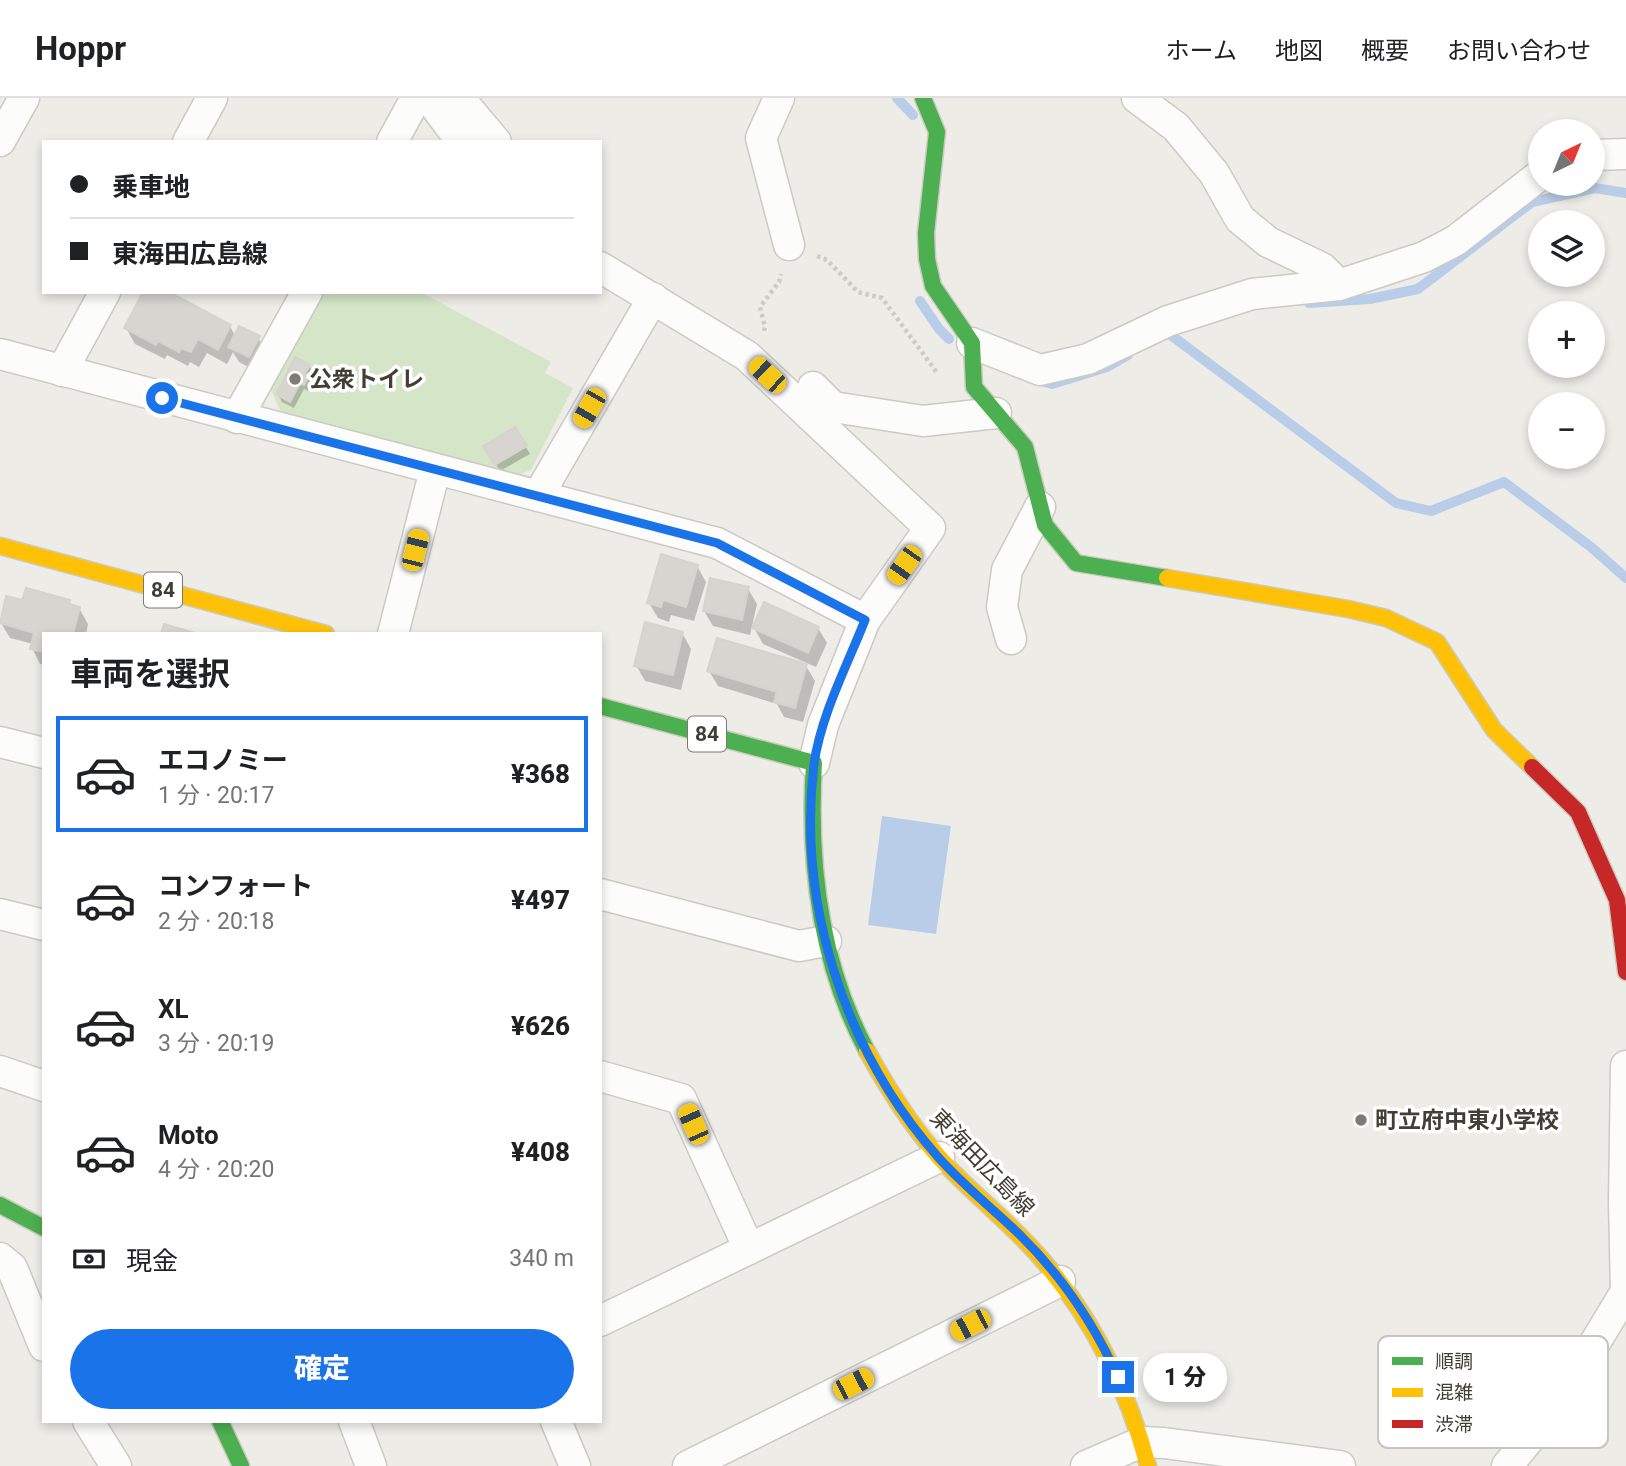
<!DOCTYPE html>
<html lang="ja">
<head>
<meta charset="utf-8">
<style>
	:root { --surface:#fff; --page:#f2f2f2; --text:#202124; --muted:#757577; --line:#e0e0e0; --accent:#1a73e8 }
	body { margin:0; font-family:Roboto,"Noto Sans JP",sans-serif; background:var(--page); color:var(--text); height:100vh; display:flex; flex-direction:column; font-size:26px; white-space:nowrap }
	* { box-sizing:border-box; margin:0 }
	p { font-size:23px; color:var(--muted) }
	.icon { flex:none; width:38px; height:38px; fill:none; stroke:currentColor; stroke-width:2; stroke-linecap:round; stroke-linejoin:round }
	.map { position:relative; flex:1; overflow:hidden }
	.details { position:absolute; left:42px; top:534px; width:560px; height:791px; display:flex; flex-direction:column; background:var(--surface); border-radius:0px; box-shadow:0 4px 10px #0003 }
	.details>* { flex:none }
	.guide { position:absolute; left:42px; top:42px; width:560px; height:154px; border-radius:0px; box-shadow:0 4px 10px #0003; display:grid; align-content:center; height:154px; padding:0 28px; background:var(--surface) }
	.needle { width:46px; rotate:43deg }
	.buttons { position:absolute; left:1528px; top:21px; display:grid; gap:14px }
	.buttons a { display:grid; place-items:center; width:77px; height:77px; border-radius:50%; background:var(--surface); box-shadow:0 4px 10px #0003; font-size:35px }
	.end { position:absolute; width:32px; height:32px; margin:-16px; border:9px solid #1a73e8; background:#fff; box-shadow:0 0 0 4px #fff }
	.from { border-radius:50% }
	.bubble { position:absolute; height:49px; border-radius:24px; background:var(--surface); box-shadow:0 4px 10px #0003; font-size:23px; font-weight:800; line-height:49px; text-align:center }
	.car { position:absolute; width:21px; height:42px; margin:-21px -10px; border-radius:9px; box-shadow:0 0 5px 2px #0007; background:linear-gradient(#f5c518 24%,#345 0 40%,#f5c518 0 76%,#345 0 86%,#f5c518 0) }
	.guide b { display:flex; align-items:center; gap:24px; height:66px; font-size:26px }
	.guide b+b { border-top:2px solid var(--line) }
	.guide i { width:18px; height:18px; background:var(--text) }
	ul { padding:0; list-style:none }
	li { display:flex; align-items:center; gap:21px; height:116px; margin:0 14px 10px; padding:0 14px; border:4px solid transparent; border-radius:0px }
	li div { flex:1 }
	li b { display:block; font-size:26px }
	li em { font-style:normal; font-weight:800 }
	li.current { border-color:var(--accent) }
	li>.icon { width:63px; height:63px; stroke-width:1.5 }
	h2 { padding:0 28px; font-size:32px; line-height:84px }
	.pay { display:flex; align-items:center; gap:18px; height:77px; padding:0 28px; font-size:26px }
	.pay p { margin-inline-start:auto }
	.primary-button { display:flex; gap:14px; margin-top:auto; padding:14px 28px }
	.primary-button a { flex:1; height:80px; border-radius:42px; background:var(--accent); color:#fff; font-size:28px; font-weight:800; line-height:80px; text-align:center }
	header { display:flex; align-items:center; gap:42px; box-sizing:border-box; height:98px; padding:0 35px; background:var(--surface); border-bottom:2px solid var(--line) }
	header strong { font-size:33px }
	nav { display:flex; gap:38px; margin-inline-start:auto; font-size:24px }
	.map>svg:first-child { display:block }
	.green { fill:#d5e6c8 }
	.water { fill:#bacde8 }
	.shadow { fill:#0003 }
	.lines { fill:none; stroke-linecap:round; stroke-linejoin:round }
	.stream { stroke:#bacde8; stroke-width:10 }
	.building { fill:#d6d5cf; stroke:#d5d3cd; stroke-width:2 }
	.street-casing { stroke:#cbcac4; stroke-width:33 }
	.fast-casing { stroke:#cbcabe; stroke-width:19 }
	.slow-casing { stroke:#cbcabe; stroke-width:19 }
	.jam-casing { stroke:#cbcabe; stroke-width:19 }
	.path { stroke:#cccbc6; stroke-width:4.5; stroke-dasharray:3.5 3.5; stroke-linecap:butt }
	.street { stroke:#fcfcfb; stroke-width:30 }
	.fast { stroke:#4caf50; stroke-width:16 }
	.slow { stroke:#ffc107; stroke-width:16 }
	.jam { stroke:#c62828; stroke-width:16 }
	.route { stroke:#1a73e8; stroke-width:9 }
	.poi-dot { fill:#7d7c73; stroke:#fff; stroke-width:2.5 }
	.labels { text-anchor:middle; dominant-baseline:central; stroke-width:7; stroke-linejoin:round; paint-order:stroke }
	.shield { fill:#fff; stroke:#7a7971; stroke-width:2 }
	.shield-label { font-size:21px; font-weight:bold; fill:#413f34 }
	.poi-label { font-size:23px; font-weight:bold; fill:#413f34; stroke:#fff; text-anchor:start }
	.street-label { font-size:23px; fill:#413f34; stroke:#fff }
	.key { fill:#fff; stroke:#c6c5c2; stroke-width:2 }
	.key-label { font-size:19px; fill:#413f34 }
</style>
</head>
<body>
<header>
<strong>Hoppr</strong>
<nav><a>ホーム</a><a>地図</a><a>概要</a><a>お問い合わせ</a></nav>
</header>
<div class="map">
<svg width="1626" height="1368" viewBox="0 0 1626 1368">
	<rect width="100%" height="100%" fill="#edece7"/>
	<path class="green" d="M325,194H420L551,264L545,275L573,290L531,372L520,376L281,314L271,292Z"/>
	<path class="water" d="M882,718L951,728L936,836L868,827Z"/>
	<g class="shadow">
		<path d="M230,228L235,238L258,240L267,255L258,274L239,264L233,254L227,266L207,255L199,269L190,264L188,268L167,257L165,261L135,246L126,230Z"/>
		<path d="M309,268L313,275L309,282L311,286L308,293L304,291L294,310L282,304L278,296Z"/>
		<path d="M515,331L530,356L500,373L486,349Z"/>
		<path d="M697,468L706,484L694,523L671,517L669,524L658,520L649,505Z"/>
		<path d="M748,491L757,506L750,537L713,528L704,513Z"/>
		<path d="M23,504H69L72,508L79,510L88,526L86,536H44V567L40,566L32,550L33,546L10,540L1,525Z"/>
		<path d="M754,530H818L827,545L816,569L763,546Z"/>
		<path d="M682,535L691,551L681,592L645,583L636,567Z"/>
		<path d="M806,568L815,583L803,624L784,619L777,606L718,588L709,573Z"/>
	</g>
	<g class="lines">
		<g class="stream">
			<path d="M897,0L913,17"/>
			<path d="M920,203L939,231L949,241"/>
			<path d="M1309,205L1370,201L1418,191L1532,104L1595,90L1626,95"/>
			<path d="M1168,235L1396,405L1431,413L1504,384L1591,449L1626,480"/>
			<path d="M1037,282L1052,286L1107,269L1128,257"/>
		</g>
	</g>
	<g class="building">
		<path d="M143,194H169L231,227L218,252L198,241L191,254L181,250L179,254L158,243L156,247L124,230Z"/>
		<path d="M239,228L260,238L249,259L228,249Z"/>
		<path d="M295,259L310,267L305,276L309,278L304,287L300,285L290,304L276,296Z"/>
		<path d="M515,329L527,348L495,367L483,348Z"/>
		<path d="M661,456L698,467L686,509L663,502L661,509L647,505Z"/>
		<path d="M710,480L749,489L742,522L703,513Z"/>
		<path d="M26,490L70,502L69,506L80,509L73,536H44V554L30,551L34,535L0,525L6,498L22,502Z"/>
		<path d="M764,504L819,529L808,555L752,530Z"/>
		<path d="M645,524L683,534L673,577L634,568Z"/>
		<path d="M164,526L198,536H161Z"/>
		<path d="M717,540L807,566L795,610L774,604L777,594L707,573Z"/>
	</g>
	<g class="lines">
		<defs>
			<g id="street">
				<path d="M429,0L462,44"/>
				<path d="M459,0L496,44"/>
				<path d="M779,0L761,40L789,147"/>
				<path d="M1137,0L1176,29L1214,75L1240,121L1268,144L1322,170L1339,187"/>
				<path d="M0,43L24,0"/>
				<path d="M188,44L212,0"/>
				<path d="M392,44L416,0"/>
				<path d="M1592,57L1626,56"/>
				<path d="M600,169L747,258L930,430L865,522L823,627L814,665"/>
				<path d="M972,245L1040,272L1088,261L1168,223L1252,196L1339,187L1424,159L1455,143L1540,77"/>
				<path d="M0,256L717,445L865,522"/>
				<path d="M62,273L105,194"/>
				<path d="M813,289L833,309L923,323L996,315"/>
				<path d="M237,320L307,194"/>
				<path d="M538,398L653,200"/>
				<path d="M393,536L435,372"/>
				<path d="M1011,541L1002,509L1007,472L1040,409"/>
				<path d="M0,644L44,655"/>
				<path d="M600,796L799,848L826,843"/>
				<path d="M0,816L44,827"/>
				<path d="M1626,968L1624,1104L1626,1197"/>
				<path d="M0,973L44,988"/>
				<path d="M600,978L681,1001L749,1151"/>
				<path d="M0,1160L12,1170L44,1248"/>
				<path d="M600,1223L939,1059"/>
				<path d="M88,1323L116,1368"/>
				<path d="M354,1323L371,1368"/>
				<path d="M556,1323L575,1368"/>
				<path d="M688,1368L1060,1183"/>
				<path d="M1086,1368L1142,1344L1164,1345L1340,1368"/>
				<path d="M1507,1368L1560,1303L1625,1195"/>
			</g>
			<g id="fast">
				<path d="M923,0L937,34L926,135L927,161L933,188L972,245L974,289L1025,349L1045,427L1076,465L1167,480"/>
				<path d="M600,608L814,665C808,764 819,864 867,953"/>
				<path d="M0,1107L44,1130"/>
				<path d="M220,1323L241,1368"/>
			</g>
			<g id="slow">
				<path d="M0,448L326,536"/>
				<path d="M1167,480L1348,511L1386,520L1437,544L1494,632L1532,669"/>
				<path d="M867,953C890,995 916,1036 950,1071C981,1103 1016,1130 1045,1165C1095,1225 1128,1292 1148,1368"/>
			</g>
			<path id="jam" d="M1532,669L1578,714L1617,802L1626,874"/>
		</defs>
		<use href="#street" class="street-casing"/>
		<use href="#fast" class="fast-casing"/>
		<use href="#slow" class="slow-casing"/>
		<use href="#jam" class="jam-casing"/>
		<g class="path">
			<path d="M817,158L827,162L858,194L882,200L938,276"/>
			<path d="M764,233L765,229L760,209L779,184L781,176"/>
		</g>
		<use href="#street" class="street"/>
		<use href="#fast" class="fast"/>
		<use href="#slow" class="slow"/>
		<use href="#jam" class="jam"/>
	</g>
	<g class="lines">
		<path class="route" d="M162,300L717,445L865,522C847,568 821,617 814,666C797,807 845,953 938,1059C963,1087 992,1110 1019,1136C1060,1176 1094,1226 1118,1279"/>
	</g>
	<g class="poi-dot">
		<circle cx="295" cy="281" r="7"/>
		<circle cx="1361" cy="1022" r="7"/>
	</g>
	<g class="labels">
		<g class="shield">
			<rect x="144" y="474.5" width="38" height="35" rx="5"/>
			<rect x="688" y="618.5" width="38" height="35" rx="5"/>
		</g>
		<g class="shield-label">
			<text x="163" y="492">84</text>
			<text x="707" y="636">84</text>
		</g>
		<g class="poi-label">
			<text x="309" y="281">公衆トイレ</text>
			<text x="1375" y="1022">町立府中東小学校</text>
		</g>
		<g class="street-label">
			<text transform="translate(982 1065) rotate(46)">東海田広島線</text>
		</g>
	</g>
	<rect x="1378" y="1238" width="230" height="112" rx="10" class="key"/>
	<rect x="1392" y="1259" width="31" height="8" fill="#4caf50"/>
	<rect x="1392" y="1290" width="31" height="9" fill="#ffc107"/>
	<rect x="1392" y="1322" width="31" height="8" fill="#c62828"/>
	<g class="key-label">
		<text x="1435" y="1270">順調</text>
		<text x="1435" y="1301">混雑</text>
		<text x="1435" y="1333">渋滞</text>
	</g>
</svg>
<div class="buttons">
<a><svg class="needle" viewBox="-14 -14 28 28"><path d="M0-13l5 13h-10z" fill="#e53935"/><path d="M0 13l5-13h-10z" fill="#757577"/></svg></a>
<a><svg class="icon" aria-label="layers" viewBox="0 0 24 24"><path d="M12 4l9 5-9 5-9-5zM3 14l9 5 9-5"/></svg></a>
<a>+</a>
<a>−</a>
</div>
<i class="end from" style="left:162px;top:300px"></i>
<i class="end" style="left:1118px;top:1279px"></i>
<div class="bubble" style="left:1143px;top:1255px;width:84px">1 分</div>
<i class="car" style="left:767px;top:277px;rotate:313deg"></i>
<i class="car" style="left:589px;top:310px;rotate:210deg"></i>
<i class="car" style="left:415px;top:452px;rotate:14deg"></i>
<i class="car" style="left:904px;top:467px;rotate:215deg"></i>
<i class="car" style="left:693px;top:1026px;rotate:336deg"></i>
<i class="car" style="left:970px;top:1227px;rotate:243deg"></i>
<i class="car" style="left:853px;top:1286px;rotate:63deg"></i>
<div class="guide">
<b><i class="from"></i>乗車地</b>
<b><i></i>東海田広島線</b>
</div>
<section class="details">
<h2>車両を選択</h2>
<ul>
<li class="current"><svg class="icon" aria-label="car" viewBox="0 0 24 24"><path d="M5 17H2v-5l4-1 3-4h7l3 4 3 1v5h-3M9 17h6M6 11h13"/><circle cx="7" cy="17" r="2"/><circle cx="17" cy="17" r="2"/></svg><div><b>エコノミー</b><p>1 分 · 20:17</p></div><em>¥368</em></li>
<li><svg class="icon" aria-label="car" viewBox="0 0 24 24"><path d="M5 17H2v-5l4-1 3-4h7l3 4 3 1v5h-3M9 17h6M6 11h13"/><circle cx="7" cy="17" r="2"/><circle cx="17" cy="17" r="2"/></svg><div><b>コンフォート</b><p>2 分 · 20:18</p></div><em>¥497</em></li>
<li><svg class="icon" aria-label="car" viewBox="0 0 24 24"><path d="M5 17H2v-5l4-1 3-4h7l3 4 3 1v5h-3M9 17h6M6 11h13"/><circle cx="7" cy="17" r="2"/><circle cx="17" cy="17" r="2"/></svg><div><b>XL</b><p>3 分 · 20:19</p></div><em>¥626</em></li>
<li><svg class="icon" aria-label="car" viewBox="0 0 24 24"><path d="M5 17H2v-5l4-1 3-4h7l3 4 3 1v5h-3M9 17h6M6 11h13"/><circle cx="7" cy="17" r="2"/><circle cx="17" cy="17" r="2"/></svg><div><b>Moto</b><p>4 分 · 20:20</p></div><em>¥408</em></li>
</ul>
<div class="pay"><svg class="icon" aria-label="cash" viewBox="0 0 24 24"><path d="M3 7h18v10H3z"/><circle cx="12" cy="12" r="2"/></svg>現金<p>340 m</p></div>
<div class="primary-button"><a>確定</a></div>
</section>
</div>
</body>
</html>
